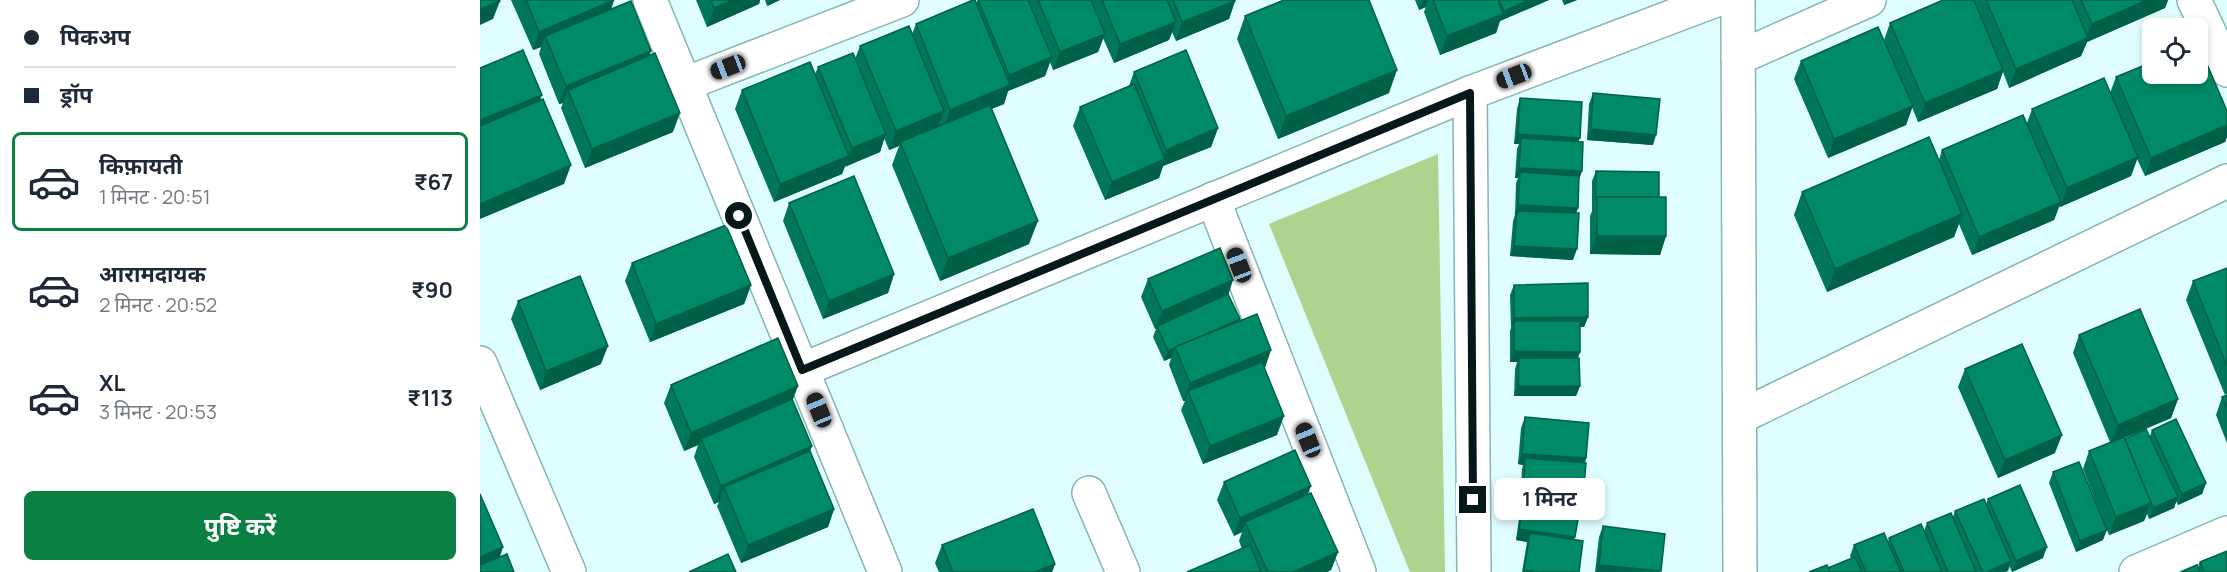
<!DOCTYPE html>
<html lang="hi">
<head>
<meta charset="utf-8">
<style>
	:root { --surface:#fff; --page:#f6f6f7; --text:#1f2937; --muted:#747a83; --line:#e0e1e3; --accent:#0b8043 }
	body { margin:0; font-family:Manrope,"Noto Sans Devanagari",sans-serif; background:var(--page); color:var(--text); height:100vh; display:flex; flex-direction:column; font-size:22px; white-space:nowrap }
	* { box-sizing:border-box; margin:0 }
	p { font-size:20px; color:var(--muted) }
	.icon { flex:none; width:33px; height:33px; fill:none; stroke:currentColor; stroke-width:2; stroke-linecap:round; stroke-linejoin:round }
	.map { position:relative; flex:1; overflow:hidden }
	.sheet { display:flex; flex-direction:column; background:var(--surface); width:480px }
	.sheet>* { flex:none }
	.top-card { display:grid; align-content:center; height:132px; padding:0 24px; background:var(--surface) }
	.buttons { position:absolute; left:1662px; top:18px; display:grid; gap:12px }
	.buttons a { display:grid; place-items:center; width:66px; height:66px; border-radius:9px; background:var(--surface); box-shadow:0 3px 9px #0003; font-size:30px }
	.end { position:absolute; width:27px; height:27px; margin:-14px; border:8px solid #061819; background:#fff; box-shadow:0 0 0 3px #fff }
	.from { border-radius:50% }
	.bubble { position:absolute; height:42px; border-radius:9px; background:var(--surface); box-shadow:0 3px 9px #0003; font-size:20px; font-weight:700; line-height:42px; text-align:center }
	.car { position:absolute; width:18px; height:36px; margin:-18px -9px; border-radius:8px; box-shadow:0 0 4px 2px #0007; background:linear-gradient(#222 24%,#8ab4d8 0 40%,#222 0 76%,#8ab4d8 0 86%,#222 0) }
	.top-card b { display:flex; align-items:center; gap:21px; height:57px; font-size:22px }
	.top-card b+b { border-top:2px solid var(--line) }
	.top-card i { width:15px; height:15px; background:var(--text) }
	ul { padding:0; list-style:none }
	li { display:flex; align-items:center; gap:18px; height:99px; margin:0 12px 9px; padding:0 12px; border:3px solid transparent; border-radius:9px }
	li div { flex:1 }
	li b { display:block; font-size:22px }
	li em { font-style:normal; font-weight:700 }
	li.selected { border-color:var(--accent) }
	li>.icon { width:54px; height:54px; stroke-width:1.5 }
	.action { display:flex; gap:12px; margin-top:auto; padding:12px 24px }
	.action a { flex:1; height:69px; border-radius:9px; background:var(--accent); color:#fff; font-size:24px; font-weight:700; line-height:69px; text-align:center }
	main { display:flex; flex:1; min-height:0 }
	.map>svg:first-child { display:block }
	.green { fill:#aed38f }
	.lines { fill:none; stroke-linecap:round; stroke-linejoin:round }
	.minor-casing { stroke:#86b4b7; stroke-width:36 }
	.minor { stroke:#fff; stroke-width:33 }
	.wall { fill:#007757 }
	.shaded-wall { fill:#006147 }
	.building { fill:#008a65; stroke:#006147; stroke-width:1.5 }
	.route { stroke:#061819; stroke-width:8 }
</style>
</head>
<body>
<main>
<section class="sheet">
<div class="top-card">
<b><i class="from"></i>पिकअप</b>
<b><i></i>ड्रॉप</b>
</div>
<ul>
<li class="selected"><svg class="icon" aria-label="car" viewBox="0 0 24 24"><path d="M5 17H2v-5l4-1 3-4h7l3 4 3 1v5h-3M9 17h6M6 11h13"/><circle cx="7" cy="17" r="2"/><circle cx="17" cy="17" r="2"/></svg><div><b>किफ़ायती</b><p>1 मिनट · 20:51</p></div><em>₹67</em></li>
<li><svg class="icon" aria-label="car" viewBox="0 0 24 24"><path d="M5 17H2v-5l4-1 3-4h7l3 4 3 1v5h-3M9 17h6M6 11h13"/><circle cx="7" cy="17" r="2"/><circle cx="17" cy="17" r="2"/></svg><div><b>आरामदायक</b><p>2 मिनट · 20:52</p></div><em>₹90</em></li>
<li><svg class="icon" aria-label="car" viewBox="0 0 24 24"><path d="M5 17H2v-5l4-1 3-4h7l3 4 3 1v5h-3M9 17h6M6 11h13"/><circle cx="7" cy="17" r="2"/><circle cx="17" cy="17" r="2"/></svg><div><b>XL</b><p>3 मिनट · 20:53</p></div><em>₹113</em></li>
</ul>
<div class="action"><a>पुष्टि करें</a></div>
</section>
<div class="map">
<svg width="1747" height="572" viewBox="0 0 1747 572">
	<rect width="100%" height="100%" fill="#e0fdfe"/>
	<path class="green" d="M958,154L965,572H930L789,224Z"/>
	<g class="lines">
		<defs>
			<g id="minor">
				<path d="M170,0L405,572"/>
				<path d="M1258,0L1260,572"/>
				<path d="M1714,0L1747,70"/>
				<path d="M1258,58L1389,0"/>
				<path d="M205,84L422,0"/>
				<path d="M990,93L994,572"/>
				<path d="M733,199L879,572"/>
				<path d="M0,363L89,572"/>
				<path d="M322,370L990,93L1236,0"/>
				<path d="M1260,417L1747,181"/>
				<path d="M609,493L643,572"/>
				<path d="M1656,572L1747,533"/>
			</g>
		</defs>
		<use href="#minor" class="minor-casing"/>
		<use href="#minor" class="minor"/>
	</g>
	<g class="wall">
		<path d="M31,0H134L131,9L171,51L169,56L193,132L105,168L81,108L83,103L79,104L59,54L61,47L53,50Z"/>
		<path d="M216,0H280L279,4L227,27Z"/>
		<path d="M285,0H300L287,6Z"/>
		<path d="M498,0H755V1L749,19L696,41L692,32L689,40L634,63L623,38L618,52L573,70L570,62L565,76L528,91L524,104L511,109L549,244L460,281L412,165L419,146L409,150L404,138L400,152L365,166L362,174L294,202L255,109L262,90L335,74L338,67L375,59L380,46L432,34L436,24L496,3Z"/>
		<path d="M803,0H889L909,93L798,139L757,39L765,16Z"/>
		<path d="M935,0H1069L1020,21L1016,33L960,55L944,12L946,7L939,10Z"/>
		<path d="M1082,0H1097L1084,5Z"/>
		<path d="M1495,0H1688L1685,8L1607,42L1601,56L1529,88L1523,72L1517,89L1438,122L1432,107L1426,125L1348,158L1314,79L1321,61L1404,40L1410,23L1494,1Z"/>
		<path d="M654,72L738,128L731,147L683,166L679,178L625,200L593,126L600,107L649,86Z"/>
		<path d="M1636,77L1747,111V137L1745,142L1665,176L1657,159L1651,176L1580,207L1579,206L1574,220L1492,255L1479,224L1474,237L1347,292L1314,215L1322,192L1459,160L1462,150L1547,123L1552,109L1630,93Z"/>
		<path d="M1113,93L1173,145L1107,140L1109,104Z"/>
		<path d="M1040,98L1100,138L1098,142L1102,171L1099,179L1098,208L1096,213L1093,260L1030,256L1033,221L1035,215L1036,183L1038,178H1035L1037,149L1039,144H1034L1037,109Z"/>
		<path d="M1116,171L1179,197L1186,236L1180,255L1110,254V216L1112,211V181Z"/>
		<path d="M309,203L414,274L408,293L343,319L303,221Z"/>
		<path d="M152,263L271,285L264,304L170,342L145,281Z"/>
		<path d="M1747,268V394L1745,395L1706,300L1713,281Z"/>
		<path d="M668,279L748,294L760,319L759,322L785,369L797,435L723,464L701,410L705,401H703L689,365L691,358L684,361L673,337L676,329H675L661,297Z"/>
		<path d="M1034,285L1108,317L1104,327H1100V352L1098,358L1100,386L1096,396H1034L1035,369L1037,362H1030V331L1031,328L1030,295Z"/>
		<path d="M38,301L121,364L60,390L31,319Z"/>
		<path d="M1599,335L1698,399L1691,418L1645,438V439L1670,436L1672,430L1726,483L1722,494L1698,505L1696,501L1694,508L1669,519L1667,514L1664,521L1629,535L1603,469L1609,451L1630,442L1593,353Z"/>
		<path d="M1485,369L1575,453L1518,478L1478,387Z"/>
		<path d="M191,385L313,401L330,451L354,509L348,527L261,563L237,506L239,502L234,504L214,457L218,445L204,451L184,403Z"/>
		<path d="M1742,397L1747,408V443L1736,415Z"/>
		<path d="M1045,417L1106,458L1105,463L1103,497L1099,508L1094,540L1099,572H1042L1047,542L1036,540L1040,511L1042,503H1040L1042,469L1043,465L1038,464L1041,428Z"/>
		<path d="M1573,472L1623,540L1596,552L1569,483Z"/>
		<path d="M744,482L828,494L858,552L851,570L847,572H707L762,549L759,541L762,532L754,536L737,500Z"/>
		<path d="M1508,499L1563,558L1532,572L1529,566L1528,571L1526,572H1329L1348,568L1371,558L1370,556L1374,545L1408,542L1409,538L1444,531L1447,523L1473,517L1475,511L1506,504Z"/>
		<path d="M1123,526L1181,572H1115L1119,537Z"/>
		<path d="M462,545L575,564L572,572H459L455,563Z"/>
		<path d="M1720,562L1747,572H1701L1718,568Z"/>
	</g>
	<g class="shaded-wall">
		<path d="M134,0L128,19L65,36L61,47L53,50L59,32Z"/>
		<path d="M253,0H280L279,4L227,27L234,8Z"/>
		<path d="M290,0H300L287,6Z"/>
		<path d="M943,0H948L946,7L939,10Z"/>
		<path d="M1049,0H1069L1020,21L1016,33L960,55L967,36L1023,14L1024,11Z"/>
		<path d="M1086,0H1097L1084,5Z"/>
		<path d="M1667,0H1688L1685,8L1607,42L1601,56L1529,88L1536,69L1606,38L1612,24Z"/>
		<path d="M20,1L13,19L0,25V9Z"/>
		<path d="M755,1L749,19L696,41L702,22Z"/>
		<path d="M696,22L689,40L634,63L640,44Z"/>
		<path d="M625,34L618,52L573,70L580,52Z"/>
		<path d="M171,51L164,69L88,90L83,103L79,104L86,86Z"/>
		<path d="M572,57L565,76L528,91L524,104L464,128L470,110L524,88L529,75Z"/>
		<path d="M917,70L909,93L798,139L806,116Z"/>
		<path d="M1523,70L1517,89L1438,122L1445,103Z"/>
		<path d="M62,95L55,114L0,136V120Z"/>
		<path d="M1433,106L1426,125L1348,158L1354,139Z"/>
		<path d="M464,111L457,129L420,142L419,146L409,150L416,131Z"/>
		<path d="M200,113L193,132L105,168L112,149Z"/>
		<path d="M1747,125V137L1745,142L1665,176L1671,158Z"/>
		<path d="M738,128L731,147L683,166L679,178L625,200L632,182L682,161L686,150Z"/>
		<path d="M1111,129L1176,135L1173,145L1107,140Z"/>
		<path d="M406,134L400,152L365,167L372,148Z"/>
		<path d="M1038,134L1100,138L1096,148L1041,138L1039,144H1034Z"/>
		<path d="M369,156L362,174L294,202L300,184Z"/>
		<path d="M1658,157L1651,176L1580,207L1587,188Z"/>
		<path d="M91,165L84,184L0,219V204Z"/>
		<path d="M1039,168L1102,171L1098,182L1040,172L1038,178H1035Z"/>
		<path d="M1581,202L1574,220L1492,255L1499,237Z"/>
		<path d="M1038,205L1098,208L1094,218L1037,211L1034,215Z"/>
		<path d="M1482,214L1474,237L1347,292L1355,269Z"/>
		<path d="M558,221L549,244L460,281L468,258Z"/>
		<path d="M1117,236H1186L1180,255L1110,254Z"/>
		<path d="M1034,246L1097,249L1093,260L1030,256Z"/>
		<path d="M414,274L408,293L343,319L349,301Z"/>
		<path d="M753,280L747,299L677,326L676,329H675L682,311Z"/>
		<path d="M271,285L264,304L170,342L176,324Z"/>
		<path d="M1108,317L1104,327L1034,328V321L1031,328L1034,318Z"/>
		<path d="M760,319L756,329L696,347Z"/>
		<path d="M128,346L121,364L60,390L66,371Z"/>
		<path d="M695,348L691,358L684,361L688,351Z"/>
		<path d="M791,350L785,368L708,391L705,401H703L710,383Z"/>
		<path d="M1034,351L1100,352L1096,362L1039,358L1037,362H1030Z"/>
		<path d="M318,386L311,405L221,439L218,445L204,451L211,433Z"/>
		<path d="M1038,386H1100L1096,396H1034Z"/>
		<path d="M1698,399L1691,418L1631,443L1638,425Z"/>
		<path d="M804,416L797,435L723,464L730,446Z"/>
		<path d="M1582,435L1575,453L1518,478L1525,460Z"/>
		<path d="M332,446L325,465L244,487L239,502L234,504L241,486Z"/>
		<path d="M1042,454L1106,458L1102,469L1045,458L1043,465L1038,464Z"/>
		<path d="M1726,483L1722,494L1698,505L1702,494Z"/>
		<path d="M831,486L824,504L765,522L762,532L754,536L760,518Z"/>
		<path d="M1043,493L1103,497L1099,508L1044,500L1042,503H1040Z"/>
		<path d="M1698,497L1694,508L1669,519L1673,508Z"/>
		<path d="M1671,503L1664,521L1629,535L1636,517Z"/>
		<path d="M354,509L348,527L261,563L268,545Z"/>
		<path d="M1039,529L1095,537L1091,548L1050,533L1047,542L1036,540Z"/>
		<path d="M1627,530L1623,540L1596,552L1600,541Z"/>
		<path d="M23,547L17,566L0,572V557Z"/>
		<path d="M1567,547L1563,558L1532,572L1536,561Z"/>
		<path d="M858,552L851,570L847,572H813Z"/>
		<path d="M1531,561L1528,571L1507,572Z"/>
		<path d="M575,564L572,572H555Z"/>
		<path d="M1119,565L1181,571L1116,572Z"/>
	</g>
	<g class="building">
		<path d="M0,0H19L20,1L0,9Z"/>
		<path d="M46,0H134L59,32Z"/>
		<path d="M231,0H253L234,8Z"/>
		<path d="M493,0H495L530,85L470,110L436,24Z"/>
		<path d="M498,0H548L572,57L529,75Z"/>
		<path d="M558,0H611L625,34L580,52Z"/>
		<path d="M622,0H687L696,22L640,44Z"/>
		<path d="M693,0H755V1L702,22Z"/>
		<path d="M804,0H889L917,70L806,116L765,16Z"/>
		<path d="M953,0H1018L1023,14L967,36Z"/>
		<path d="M1019,0H1049L1024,11Z"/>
		<path d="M1463,0H1494L1523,70L1445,103L1410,23Z"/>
		<path d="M1506,0H1592L1608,38L1536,69Z"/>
		<path d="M1601,0H1667L1612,24Z"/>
		<path d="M151,1L171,51L86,86L65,36Z"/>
		<path d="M429,26L464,111L416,131L380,46Z"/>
		<path d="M1398,27L1433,106L1354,139L1321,61Z"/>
		<path d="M1718,43L1747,111V125L1671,158L1636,77L1672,62V74H1718Z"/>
		<path d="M43,50L62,95L0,120V68Z"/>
		<path d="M706,50L738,128L686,150L654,72Z"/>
		<path d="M175,53L200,113L112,149L88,90Z"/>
		<path d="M373,53L406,134L372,148L338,67Z"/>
		<path d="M330,62L369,156L300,184L262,90Z"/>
		<path d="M1624,78L1658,157L1587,188L1552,109Z"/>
		<path d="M654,84L685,159L632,182L600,107Z"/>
		<path d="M1113,93L1180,99L1176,135L1111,129Z"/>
		<path d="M1040,98L1102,102L1100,138L1038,134Z"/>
		<path d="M63,99L91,165L0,204V126Z"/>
		<path d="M510,105L558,221L468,258L420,142Z"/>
		<path d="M1543,115L1581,202L1499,237L1462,150Z"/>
		<path d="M1449,137L1482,214L1355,269L1322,192Z"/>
		<path d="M1041,138L1103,142L1102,171L1039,168Z"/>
		<path d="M1116,171L1179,172V197H1117L1116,200Z"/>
		<path d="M1040,172L1099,176L1098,208L1038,205Z"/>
		<path d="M374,176L414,274L349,301L309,203Z"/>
		<rect x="1117" y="197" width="69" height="39"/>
		<path d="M1037,211L1099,213L1097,249L1034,246Z"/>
		<path d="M246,225L271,285L176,324L152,263Z"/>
		<path d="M740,248L753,280L682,311L668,279Z"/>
		<path d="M1747,268V366L1713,281Z"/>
		<path d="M100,276L128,346L66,371L38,301Z"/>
		<path d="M1108,283V317L1034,318V285Z"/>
		<path d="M748,294L760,319L688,351L677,326Z"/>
		<path d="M1660,309L1698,399L1638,425L1599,335Z"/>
		<path d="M777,314L791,350L710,383L695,347Z"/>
		<path d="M1034,321H1100V352L1034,351Z"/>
		<path d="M298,338L318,386L211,433L191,385Z"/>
		<path d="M1542,344L1582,435L1525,460L1485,369Z"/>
		<path d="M1039,358H1099L1100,386H1038Z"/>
		<path d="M782,362L804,416L730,446L708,391Z"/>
		<path d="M1747,395V408L1742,397Z"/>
		<path d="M312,399L332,446L241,486L221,439Z"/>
		<path d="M1045,417L1109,423L1106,458L1042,454Z"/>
		<path d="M1696,419L1726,483L1702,494L1672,430Z"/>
		<path d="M1666,429L1698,497L1673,508L1645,439Z"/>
		<path d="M1644,437L1671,503L1636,517L1609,451Z"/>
		<path d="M815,450L831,486L760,518L744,482Z"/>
		<path d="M330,451L354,509L268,545L244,487Z"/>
		<path d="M1045,458L1106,463L1103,497L1043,493Z"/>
		<path d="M1599,462L1627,530L1600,541L1573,472Z"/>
		<path d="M1540,485L1567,547L1536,561L1508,499Z"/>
		<path d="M831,493L858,552L813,572H788L765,522Z"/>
		<path d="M0,494L23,547L0,557Z"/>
		<path d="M1504,499L1531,561L1507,572H1503L1475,511Z"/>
		<path d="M1044,500L1100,508L1095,537L1039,529Z"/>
		<path d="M553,509L575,564L555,572H473L462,545Z"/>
		<path d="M1471,513L1496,572H1468L1447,523Z"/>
		<path d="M1441,524L1462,572H1424L1409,538Z"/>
		<path d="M1123,526L1185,534L1181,571L1119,565Z"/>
		<path d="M1050,533L1103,541L1099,572H1058L1044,570Z"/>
		<path d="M1404,533L1421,572H1386L1374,545Z"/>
		<path d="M770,545L781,572H707Z"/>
		<path d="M1747,551V572H1724L1720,562Z"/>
		<path d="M27,554L34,572H0V565Z"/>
		<path d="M248,554L256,572H209Z"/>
		<path d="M1375,557L1382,572H1350L1348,568Z"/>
		<path d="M1347,565L1350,572H1329Z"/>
		<path d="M1717,565L1720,572H1701Z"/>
	</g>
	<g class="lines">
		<path class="route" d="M259,216L322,370L990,93L993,500"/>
	</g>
</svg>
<div class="buttons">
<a><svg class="icon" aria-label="locate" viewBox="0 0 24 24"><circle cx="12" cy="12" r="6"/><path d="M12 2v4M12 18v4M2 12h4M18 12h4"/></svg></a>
</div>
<i class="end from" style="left:259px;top:216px"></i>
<i class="end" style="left:993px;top:500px"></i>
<div class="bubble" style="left:1014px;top:478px;width:111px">1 मिनट</div>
<i class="car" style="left:248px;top:67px;rotate:249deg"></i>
<i class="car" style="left:1034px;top:76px;rotate:249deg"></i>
<i class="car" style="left:759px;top:265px;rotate:339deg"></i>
<i class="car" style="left:339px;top:410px;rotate:338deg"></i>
<i class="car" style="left:828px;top:440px;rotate:338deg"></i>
</div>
</main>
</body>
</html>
